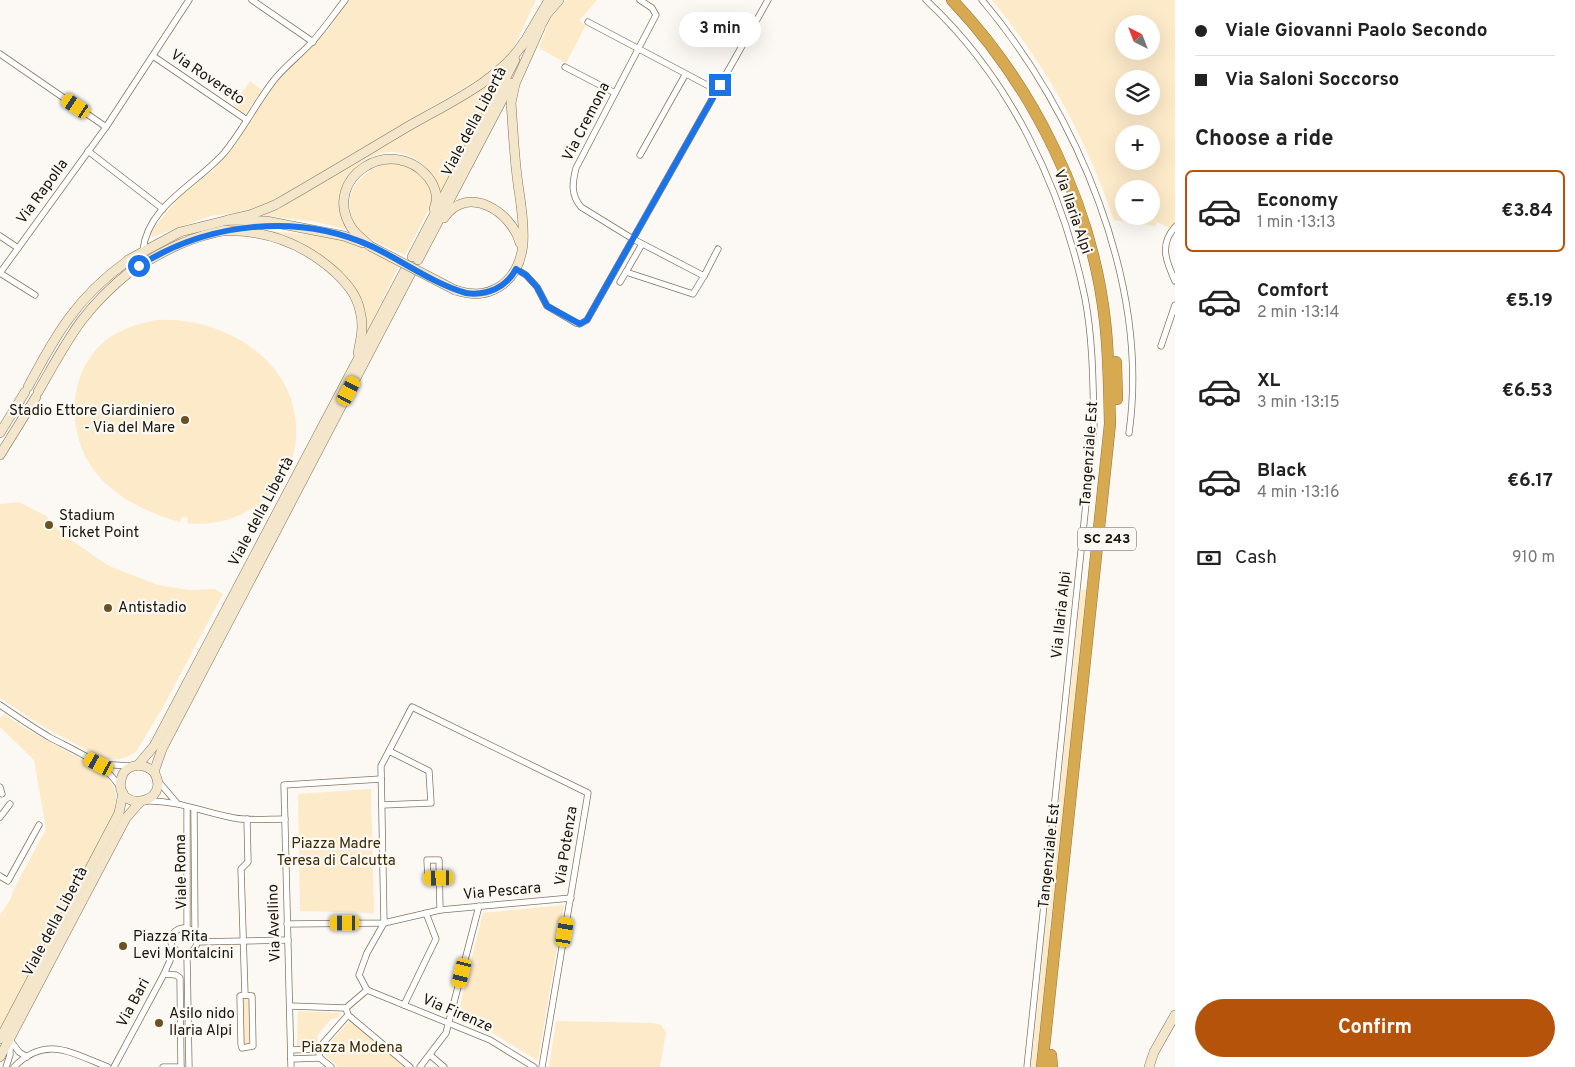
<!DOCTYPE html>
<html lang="en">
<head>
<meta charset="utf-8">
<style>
	:root { --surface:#fff; --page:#f6f6f6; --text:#222; --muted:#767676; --line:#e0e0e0; --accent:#b45309 }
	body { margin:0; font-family:Overpass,sans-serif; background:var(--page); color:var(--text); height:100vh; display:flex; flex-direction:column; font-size:19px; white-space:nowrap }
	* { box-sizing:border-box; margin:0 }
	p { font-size:16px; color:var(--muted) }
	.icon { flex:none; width:28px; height:28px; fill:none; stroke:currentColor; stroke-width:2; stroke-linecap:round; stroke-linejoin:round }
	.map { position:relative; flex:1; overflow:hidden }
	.sheet { display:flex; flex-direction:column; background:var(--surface); width:400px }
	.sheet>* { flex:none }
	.guide { display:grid; align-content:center; height:110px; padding:0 20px; background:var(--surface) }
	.needle { width:32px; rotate:318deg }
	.controls { position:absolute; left:1115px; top:15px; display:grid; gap:10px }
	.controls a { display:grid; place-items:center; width:45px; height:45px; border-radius:50%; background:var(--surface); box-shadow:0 5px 20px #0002; font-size:25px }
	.end { position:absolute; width:22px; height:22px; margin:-11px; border:6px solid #1a73e8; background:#fff; box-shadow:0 0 0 2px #fff }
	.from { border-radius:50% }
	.bubble { position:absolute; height:35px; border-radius:18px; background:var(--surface); box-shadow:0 5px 20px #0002; font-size:16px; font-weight:700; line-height:35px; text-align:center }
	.car { position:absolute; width:15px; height:30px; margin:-15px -8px; border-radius:6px; box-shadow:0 0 4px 1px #0007; background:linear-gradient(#f5c518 24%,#345 0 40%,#f5c518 0 76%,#345 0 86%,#f5c518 0) }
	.guide b { display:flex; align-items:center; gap:18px; height:48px; font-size:19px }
	.guide b+b { border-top:1px solid var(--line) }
	.guide i { width:12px; height:12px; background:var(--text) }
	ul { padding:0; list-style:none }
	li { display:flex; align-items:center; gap:15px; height:82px; margin:0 10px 8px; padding:0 10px; border:2px solid transparent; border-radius:8px }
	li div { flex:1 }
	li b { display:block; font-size:19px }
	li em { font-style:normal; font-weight:700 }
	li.selected { border-color:var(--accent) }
	li>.icon { width:45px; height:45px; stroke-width:1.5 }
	h2 { padding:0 20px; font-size:22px; line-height:60px }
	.pay { display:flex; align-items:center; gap:12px; height:55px; padding:0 20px; font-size:19px }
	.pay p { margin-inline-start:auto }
	.button { display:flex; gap:10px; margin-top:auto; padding:10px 20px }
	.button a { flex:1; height:58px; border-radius:30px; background:var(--accent); color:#fff; font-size:20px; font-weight:700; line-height:58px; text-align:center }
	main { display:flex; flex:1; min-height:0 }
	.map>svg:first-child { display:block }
	.green { fill:#fceac9; fill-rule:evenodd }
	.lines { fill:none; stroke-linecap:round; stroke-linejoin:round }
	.street-casing { stroke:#84765e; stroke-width:7 }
	.secondary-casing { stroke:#84765e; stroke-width:10 }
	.highway-casing { stroke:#957639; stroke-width:12 }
	.street { stroke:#fff; stroke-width:5.5 }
	.secondary { stroke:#f3e6cb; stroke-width:9 }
	.highway { stroke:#d7aa52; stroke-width:11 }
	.secondary-bridge-casing { stroke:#84765e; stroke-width:10; stroke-linecap:butt }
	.secondary-bridge { stroke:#f3e6cb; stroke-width:9 }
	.route { stroke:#1a73e8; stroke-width:6 }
	.poi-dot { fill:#6a5222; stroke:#fcf9f4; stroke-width:2 }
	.labels { text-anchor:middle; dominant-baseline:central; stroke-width:4.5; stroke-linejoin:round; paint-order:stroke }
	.shield { fill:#fcf9f4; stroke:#5e5951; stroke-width:1 }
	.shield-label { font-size:14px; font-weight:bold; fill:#1a150b }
	.street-label { font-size:15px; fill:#1a150b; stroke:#fcf9f4 }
	.poi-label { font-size:15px; fill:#1a150b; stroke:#fcf9f4; text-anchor:start }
	.park-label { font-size:15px; fill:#3b2902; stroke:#fcf9f4 }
</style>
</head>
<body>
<main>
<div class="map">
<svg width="1175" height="1067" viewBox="0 0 1175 1067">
	<rect width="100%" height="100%" fill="#fcf9f4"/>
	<g class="green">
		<path d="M349,0H536L513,49L499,67L265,206L243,212L210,216L152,237L150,233L180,196L212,171L224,158L281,76L328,30Z"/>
		<path d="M566,0H597L579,21L586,25L566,63L539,48L550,19Z"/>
		<path d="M992,0H1175V224L1170,228L1157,222L1155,226L1114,220C1085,136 1048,68 992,0ZM1124,24H1151V51H1124ZM1124,79H1151V106H1124ZM1124,134H1151V161H1124ZM1124,189H1151V216H1124Z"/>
		<path d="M506,68L439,196C436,169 410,147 382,153C348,161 327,202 348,230L317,222L260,215L271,212Z"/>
		<path d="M250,81L262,90L245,114L233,105Z"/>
		<path d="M390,163L404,164L413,169L430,184L433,201L405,255C392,249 375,244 364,234C334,206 356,169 390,163Z"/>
		<path d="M266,231L317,235L354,243L399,265L363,340C366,326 367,313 361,299C354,282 319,252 302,243C291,237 278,234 266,231Z"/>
		<path d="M156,320C219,316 292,356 296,425C300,486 244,530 187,523L188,518L182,517L180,522C148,513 113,497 93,469C65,430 68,367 109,338C123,328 140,323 156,320Z"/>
		<path d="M19,502L46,516L62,534L109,566L158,585L189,590L215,589L223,594L163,707L136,752C125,759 113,762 100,757L44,727L0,698V504Z"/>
		<path d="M1081,590H1086L1055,899C1050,914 1048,930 1050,946L1037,1067H1031Z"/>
		<path d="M4,714L21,726L104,772L114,787L116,795L115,810L109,824L34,968L23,983L25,987L0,1033V915L10,900L14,889L46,829L34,760L0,727V718Z"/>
		<path d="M371,789L374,913L300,911L298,794Z"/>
		<path d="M564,905L538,1061L491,1032L457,1018L483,913Z"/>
		<path d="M243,998L250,999L251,1043L244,1045Z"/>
		<path d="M298,1011L340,1013L341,1014L336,1019H331L317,1036L318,1041L314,1045L297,1046Z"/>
		<path d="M350,1020L405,1067H338L322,1052Z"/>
		<path d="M556,1021L653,1023L661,1025L666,1032L660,1067H549Z"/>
	</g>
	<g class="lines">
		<defs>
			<g id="street">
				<path d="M252,0L313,42"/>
				<path d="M640,0L652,8L656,15L576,168C572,184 571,195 581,207L633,239L704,276L693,294L626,272L642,244"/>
				<path d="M926,0C1010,78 1062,187 1085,298C1093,340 1093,384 1094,427L1027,1067"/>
				<path d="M982,0C1077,112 1150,284 1129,433"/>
				<path d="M588,22L707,85"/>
				<path d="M0,54L106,127"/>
				<path d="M153,56L247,120"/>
				<path d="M565,67L615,93"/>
				<path d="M88,151L163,209"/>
				<path d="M640,155L685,75"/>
				<path d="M1175,227C1159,245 1166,261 1175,281"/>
				<path d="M0,236L18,248"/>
				<path d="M143,250C148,205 197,184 224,153C243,130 256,103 274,80C285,66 300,55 312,42C324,29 334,14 345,0"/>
				<path d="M516,269L526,275L537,287L547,306L576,323L580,324L587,320L768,0"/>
				<path d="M0,273L106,127L189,0"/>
				<path d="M0,273L35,295"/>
				<path d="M704,276L718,249"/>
				<path d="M620,282L626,272"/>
				<path d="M1161,346L1175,305"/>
				<path d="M0,705C16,716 32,727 49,737C75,751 103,761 120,787"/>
				<path d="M99,764L130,766"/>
				<path d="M158,781L176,802"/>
				<path d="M0,787L2,794"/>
				<path d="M147,801C177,800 205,813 234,818C250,821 269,819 285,819"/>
				<path d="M382,805L431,803L429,771L389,751"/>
				<path d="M194,810L195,934"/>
				<path d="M0,817L10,804"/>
				<path d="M0,876L8,881L39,825"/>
				<path d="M439,877L428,878L427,860H439L440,910"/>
				<path d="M287,924L384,923L440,910L571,898"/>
				<circle cx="184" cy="941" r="13"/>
				<path d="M187,929V807"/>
				<path d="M197,942L288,940"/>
				<path d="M184,954L187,957L189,1067"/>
				<path d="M164,974L176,975L180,978L181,1067"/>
				<path d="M367,990L359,975L367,953L384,923L381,766L412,707L588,793L542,1067"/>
				<path d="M367,990L490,1040L534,1067"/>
				<path d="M245,995L240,996L241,1044L242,1048L253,1046L252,996L245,995L241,869L248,862L247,819"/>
				<path d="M404,1005L436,939L426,913"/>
				<path d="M290,1006L346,1008L367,990"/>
				<path d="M346,1008L348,1015L410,1067"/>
				<path d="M10,1040L19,1052L27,1057"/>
				<path d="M291,1050L318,1049"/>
				<path d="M430,1055L444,1067"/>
				<path d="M291,1059L320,1058"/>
				<path d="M6,1067L10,1055V1041"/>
				<path d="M14,1067C46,1034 73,1054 108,1067"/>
				<path d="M114,1067L164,974L175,949"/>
				<path d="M163,1067H181"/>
				<path d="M291,1067L284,785L381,779"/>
				<path d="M331,1067L320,1058L318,1049L348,1015"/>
				<path d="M420,1067L446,1033L479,906"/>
			</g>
			<g id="secondary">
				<path d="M538,31L547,14L559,0"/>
				<path d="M522,46L549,0"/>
				<path d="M444,218C467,183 512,212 520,243"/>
				<path d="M228,220L250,215L275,205C317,181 360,155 402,130C442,106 499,82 524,42"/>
				<path d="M221,231C266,229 303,243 336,273C347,284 357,295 360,311C364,325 361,339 358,353"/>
				<path d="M370,246C364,240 356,235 351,227C321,178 391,133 428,177C435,186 439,197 434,209"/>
				<path d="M412,257L515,60"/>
				<path d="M128,260L180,232L228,220L266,221L344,236L363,243"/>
				<path d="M418,260L511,83"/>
				<path d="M135,269C164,250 192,236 227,230"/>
				<path d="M455,290C471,295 484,296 499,287C536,263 521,212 517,176C514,152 513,128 511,103L515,84L540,28"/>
				<path d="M28,387C55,336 77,297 126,262"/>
				<path d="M38,392C69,338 82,310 132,270"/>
				<path d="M0,433L25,392"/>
				<path d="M0,455L36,397"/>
				<path d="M138,765L154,746L406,268"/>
				<path d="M154,772C143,762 124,763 121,780C114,813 173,805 154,772L162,749L412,271"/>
				<path d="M0,1039L119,813L123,793"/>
				<path d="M0,1057L126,818L140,802"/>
				<path d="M1149,1067L1154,1052L1175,1015"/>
			</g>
			<g id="highway">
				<path d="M952,0C1033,85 1092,204 1105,321C1109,355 1109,390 1110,424L1042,1067"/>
				<path d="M1116,362L1117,399"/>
				<path d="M1051,1055L1052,1067"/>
			</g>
		</defs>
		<use href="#street" class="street-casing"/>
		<use href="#secondary" class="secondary-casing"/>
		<use href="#highway" class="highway-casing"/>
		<use href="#street" class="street"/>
		<use href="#secondary" class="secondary"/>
		<use href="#highway" class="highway"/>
		<defs>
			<path id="secondary-bridge" d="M370,246L455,290"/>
		</defs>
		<use href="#secondary-bridge" class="secondary-bridge-casing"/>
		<use href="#secondary-bridge" class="secondary-bridge"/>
	</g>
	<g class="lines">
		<path class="route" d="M139,266C206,223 297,212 371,246C403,261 432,283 466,293C486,296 506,288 516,269L526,275L537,287L547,306L580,324L587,320L720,85"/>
	</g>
	<g class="poi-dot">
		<circle cx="185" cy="420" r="5"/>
		<circle cx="49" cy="525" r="5"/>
		<circle cx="108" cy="608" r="5"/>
		<circle cx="123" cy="946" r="5"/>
		<circle cx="159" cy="1023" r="5"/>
	</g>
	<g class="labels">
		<rect class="shield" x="1078" y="527.5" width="58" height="23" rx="4"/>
		<g class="shield-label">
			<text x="1107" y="539">SC 243</text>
		</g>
		<g class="street-label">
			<text transform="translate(207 78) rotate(34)">Via Rovereto</text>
			<text transform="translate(475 122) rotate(-62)">Viale della Libertà</text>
			<text transform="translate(587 122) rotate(-63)">Via Cremona</text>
			<text transform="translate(43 192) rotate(-54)">Via Rapolla</text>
			<text transform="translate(1072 212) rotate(71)">Via Ilaria Alpi</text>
			<text transform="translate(1090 454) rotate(-86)">Tangenziale Est</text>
			<text transform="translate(262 512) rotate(-62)">Viale della Libertà</text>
			<text transform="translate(1062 615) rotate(-84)">Via Ilaria Alpi</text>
			<text transform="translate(567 846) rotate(-81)">Via Potenza</text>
			<text transform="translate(1050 856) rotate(-84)">Tangenziale Est</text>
			<text transform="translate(182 872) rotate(-91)">Viale Roma</text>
			<text transform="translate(502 892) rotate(-5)">Via Pescara</text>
			<text transform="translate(56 922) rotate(-62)">Viale della Libertà</text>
			<text transform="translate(275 923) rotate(-92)">Via Avellino</text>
			<text transform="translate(134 1003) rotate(-62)">Via Bari</text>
			<text transform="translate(457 1014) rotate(23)">Via Firenze</text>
		</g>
		<g class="poi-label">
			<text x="175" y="411" text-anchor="end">Stadio Ettore Giardiniero<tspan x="175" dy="17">- Via del Mare</tspan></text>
			<text x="59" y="516">Stadium<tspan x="59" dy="17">Ticket Point</tspan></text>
			<text x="118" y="608">Antistadio</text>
			<text x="133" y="937">Piazza Rita<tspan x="133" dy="17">Levi Montalcini</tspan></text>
			<text x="169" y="1014">Asilo nido<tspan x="169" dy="17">Ilaria Alpi</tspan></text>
		</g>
		<g class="park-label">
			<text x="336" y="844">Piazza Madre<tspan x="336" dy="17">Teresa di Calcutta</tspan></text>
			<text x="352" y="1048">Piazza Modena</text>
		</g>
	</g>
</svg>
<div class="controls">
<a><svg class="needle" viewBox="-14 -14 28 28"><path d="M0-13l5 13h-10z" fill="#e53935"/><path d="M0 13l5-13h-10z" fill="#767676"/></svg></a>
<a><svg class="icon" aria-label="layers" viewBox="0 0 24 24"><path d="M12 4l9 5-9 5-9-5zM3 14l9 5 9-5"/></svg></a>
<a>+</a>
<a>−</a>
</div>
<i class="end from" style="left:139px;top:266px"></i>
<i class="end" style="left:720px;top:85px"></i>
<div class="bubble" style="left:679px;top:12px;width:82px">3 min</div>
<i class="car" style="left:76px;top:106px;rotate:304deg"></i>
<i class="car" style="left:349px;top:391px;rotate:28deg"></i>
<i class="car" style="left:99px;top:764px;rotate:298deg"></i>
<i class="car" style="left:439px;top:878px;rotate:269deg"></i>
<i class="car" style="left:345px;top:923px;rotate:270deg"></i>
<i class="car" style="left:565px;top:932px;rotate:10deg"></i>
<i class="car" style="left:462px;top:973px;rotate:194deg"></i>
</div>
<section class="sheet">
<div class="guide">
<b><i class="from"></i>Viale Giovanni Paolo Secondo</b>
<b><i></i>Via Saloni Soccorso</b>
</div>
<h2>Choose a ride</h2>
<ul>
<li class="selected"><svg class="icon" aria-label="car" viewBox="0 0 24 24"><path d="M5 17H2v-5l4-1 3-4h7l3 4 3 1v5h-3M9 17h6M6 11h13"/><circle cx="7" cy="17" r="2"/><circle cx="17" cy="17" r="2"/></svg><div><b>Economy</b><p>1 min · 13:13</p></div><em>€3.84</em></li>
<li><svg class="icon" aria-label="car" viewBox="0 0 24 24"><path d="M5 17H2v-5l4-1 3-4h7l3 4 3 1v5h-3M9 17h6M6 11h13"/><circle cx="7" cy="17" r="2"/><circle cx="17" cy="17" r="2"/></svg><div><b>Comfort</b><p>2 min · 13:14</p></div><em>€5.19</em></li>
<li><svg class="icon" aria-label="car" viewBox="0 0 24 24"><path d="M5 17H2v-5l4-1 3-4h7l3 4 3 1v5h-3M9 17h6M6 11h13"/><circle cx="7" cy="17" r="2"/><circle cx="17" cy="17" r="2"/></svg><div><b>XL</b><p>3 min · 13:15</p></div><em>€6.53</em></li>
<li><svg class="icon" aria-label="car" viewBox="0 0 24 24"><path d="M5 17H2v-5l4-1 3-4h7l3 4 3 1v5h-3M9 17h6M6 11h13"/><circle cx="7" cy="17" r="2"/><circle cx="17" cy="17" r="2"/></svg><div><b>Black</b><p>4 min · 13:16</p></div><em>€6.17</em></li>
</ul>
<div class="pay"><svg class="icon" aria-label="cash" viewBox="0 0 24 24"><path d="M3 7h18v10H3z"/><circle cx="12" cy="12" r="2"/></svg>Cash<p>910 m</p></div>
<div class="button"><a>Confirm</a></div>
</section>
</main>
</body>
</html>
